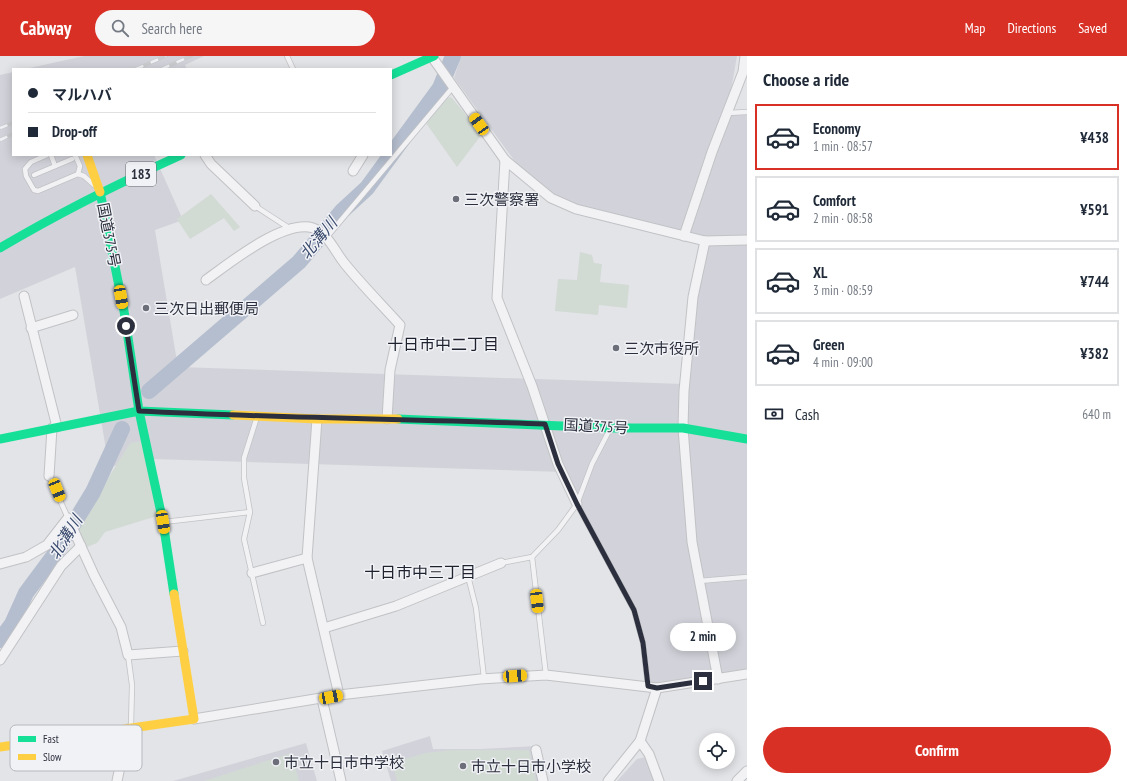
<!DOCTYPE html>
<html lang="en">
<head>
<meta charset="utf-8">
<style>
	:root { --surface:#fff; --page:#f6f6f7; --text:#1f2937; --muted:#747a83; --line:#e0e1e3; --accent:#d93025 }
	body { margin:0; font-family:"PT Sans Narrow","Noto Sans JP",sans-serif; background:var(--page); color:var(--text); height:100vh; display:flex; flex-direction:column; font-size:15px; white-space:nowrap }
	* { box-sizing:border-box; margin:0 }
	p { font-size:13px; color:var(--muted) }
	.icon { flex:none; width:22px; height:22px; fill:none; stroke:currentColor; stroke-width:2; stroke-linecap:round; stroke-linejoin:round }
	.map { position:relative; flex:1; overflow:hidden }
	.panel { display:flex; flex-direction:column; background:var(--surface); width:380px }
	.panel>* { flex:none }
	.hud { position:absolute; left:12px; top:12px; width:380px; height:88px; border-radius:0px; box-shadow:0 2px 10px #0003; display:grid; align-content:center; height:88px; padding:0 16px; background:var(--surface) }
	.tools { position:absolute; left:699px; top:677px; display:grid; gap:8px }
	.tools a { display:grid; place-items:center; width:36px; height:36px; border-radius:50%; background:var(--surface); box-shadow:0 2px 10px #0003; font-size:20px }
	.end { position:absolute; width:18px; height:18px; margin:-9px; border:5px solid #2c303e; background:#fff; box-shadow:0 0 0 2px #fff }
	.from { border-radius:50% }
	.bubble { position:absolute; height:28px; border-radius:14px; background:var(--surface); box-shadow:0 2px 10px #0003; font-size:13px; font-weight:700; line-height:28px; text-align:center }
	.car { position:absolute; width:12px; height:24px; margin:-12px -6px; border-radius:5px; box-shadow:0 0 3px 1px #0007; background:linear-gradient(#f5c518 24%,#345 0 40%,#f5c518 0 76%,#345 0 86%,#f5c518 0) }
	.hud b { display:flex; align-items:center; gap:14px; height:38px; font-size:15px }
	.hud b+b { border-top:1px solid var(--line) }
	.hud i { width:10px; height:10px; background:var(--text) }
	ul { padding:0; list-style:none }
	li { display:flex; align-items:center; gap:12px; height:66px; margin:0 8px 6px; padding:0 8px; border:2px solid var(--line); border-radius:0px }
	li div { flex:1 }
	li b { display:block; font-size:15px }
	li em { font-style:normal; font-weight:700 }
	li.on { border-color:var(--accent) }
	li>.icon { width:36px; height:36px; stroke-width:1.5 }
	h2 { padding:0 16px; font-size:18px; line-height:48px }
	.pay { display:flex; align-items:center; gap:10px; height:44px; padding:0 16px; font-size:15px }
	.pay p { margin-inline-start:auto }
	.cta { display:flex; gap:8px; margin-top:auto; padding:8px 16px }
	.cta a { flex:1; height:46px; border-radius:24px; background:var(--accent); color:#fff; font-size:16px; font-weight:700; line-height:46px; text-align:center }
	header { display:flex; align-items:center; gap:24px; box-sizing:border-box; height:56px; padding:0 20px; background:var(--accent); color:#fff }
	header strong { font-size:19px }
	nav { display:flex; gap:22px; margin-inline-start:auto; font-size:14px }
	.search { width:280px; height:36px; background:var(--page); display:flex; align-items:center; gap:10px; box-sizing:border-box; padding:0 14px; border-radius:22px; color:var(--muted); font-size:15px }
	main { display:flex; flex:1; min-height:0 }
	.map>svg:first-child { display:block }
	.built { fill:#d2d3da }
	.green { fill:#d2dad4 }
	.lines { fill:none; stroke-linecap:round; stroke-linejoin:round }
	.river { stroke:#b5bece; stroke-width:16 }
	.lane-casing { stroke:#c1c2c5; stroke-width:6 }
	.street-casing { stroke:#c1c2c5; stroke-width:11 }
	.lane { stroke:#f2f2f4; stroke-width:4.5 }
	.street { stroke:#f2f2f4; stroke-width:9 }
	.fast { stroke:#16e098; stroke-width:9 }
	.slow { stroke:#ffcf43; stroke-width:9 }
	.rail-casing { stroke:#cbcccf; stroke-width:4 }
	.rail { stroke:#f1f2f6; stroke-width:2.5; stroke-dasharray:8; stroke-linecap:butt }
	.route { stroke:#2c303e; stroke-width:5 }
	.poi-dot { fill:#6c6f79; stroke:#f1f2f6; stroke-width:1.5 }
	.labels { text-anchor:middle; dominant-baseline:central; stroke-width:3; stroke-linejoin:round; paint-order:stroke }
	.shield { fill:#f1f2f6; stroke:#676a75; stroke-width:1 }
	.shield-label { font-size:14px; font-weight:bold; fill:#2c303e }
	.poi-label { font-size:15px; fill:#2c303e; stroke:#f1f2f6; text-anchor:start }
	.street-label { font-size:15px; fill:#2c303e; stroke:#f1f2f6 }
	.water-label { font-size:16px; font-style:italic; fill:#3a4b6e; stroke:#f1f2f6 }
	.neighbourhood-label { font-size:16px; fill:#1e222f; stroke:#f1f2f6 }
	.key { fill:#f1f2f6; stroke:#b6b8bf; stroke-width:1 }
	.key-label { font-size:11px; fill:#2c303e }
</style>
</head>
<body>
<header>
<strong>Cabway</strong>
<div class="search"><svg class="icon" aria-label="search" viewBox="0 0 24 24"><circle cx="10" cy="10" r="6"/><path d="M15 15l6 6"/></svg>Search here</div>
<nav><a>Map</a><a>Directions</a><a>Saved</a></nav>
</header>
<main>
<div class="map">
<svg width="747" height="725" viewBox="0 0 747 725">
	<rect width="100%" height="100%" fill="#e3e4e7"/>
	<g class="built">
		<path d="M84,0H204L185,9L187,13H25Z"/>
		<path d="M461,0H737L727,57L747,56V617L648,630L641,572L562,416L151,403L109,411L75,211L0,243V19L13,16V99H154L183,164L155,174L178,311L684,328L702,185L551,141L535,133L454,22Z"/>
		<path d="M430,680L433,693H480L536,690L543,725H391L382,695Z"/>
		<path d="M306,687L317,725H173Z"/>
		<path d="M646,701L654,725H617L637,703Z"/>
	</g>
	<g class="green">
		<path d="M451,41L482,78L457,111L426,67L447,42Z"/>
		<path d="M211,138L240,171L234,175L224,162L190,183L177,163Z"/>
		<path d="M580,196L592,199L594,207L602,208L600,226L629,229L627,252L599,249L598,259L555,255L558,223L577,224Z"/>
		<path d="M143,385L157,460L105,476L97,487L87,491L77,472L130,387Z"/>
		<path d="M452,694H529L536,725H397L392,707L425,697Z"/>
		<path d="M291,697L299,725H204Z"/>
	</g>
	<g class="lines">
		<g class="river">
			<path d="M149,335L299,206L342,155L367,132L440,32L453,0"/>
			<path d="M0,584L12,568L26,537L55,498L93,436L122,373"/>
		</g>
		<defs>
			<g id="lane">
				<path d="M287,0L293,13"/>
				<path d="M727,57L747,56"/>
				<path d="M47,99L31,106L25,113L26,120L34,134L38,135L78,118L84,120L94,129"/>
				<path d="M51,99L55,110"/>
				<path d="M75,99L80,110L78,118"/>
				<path d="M34,119L72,103"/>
				<path d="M255,150L289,172"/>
				<path d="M326,182L453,31"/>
				<path d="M256,364L244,402V422L250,456L244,483L263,567"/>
				<path d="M49,420L68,462"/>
				<path d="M577,448L634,554L643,587L648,630"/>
				<path d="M164,466L250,456"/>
				<path d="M532,501L546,619"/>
				<path d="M501,507L532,501L558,474L577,448L592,408L609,375"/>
				<path d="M468,520L476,552L484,622"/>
				<path d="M699,525L747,521"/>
				<path d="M128,599L132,629L131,670"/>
			</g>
			<g id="street">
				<path d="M432,1L505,104L551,142L576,153L705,185L747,184"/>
				<path d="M205,99L211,108L255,150"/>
				<path d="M505,104L497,242L532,330L558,408L577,448"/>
				<path d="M353,115L363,99"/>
				<path d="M684,180L712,96L743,16L745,0"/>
				<path d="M705,185L693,241L684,335L683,372L692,486L718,623"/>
				<path d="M206,224C228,208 284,163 313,172C328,177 335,196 345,208C362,229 382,249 400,269L390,314L387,363"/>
				<path d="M24,240L57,371"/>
				<path d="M31,272L73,259"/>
				<path d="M317,363L307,502L339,639"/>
				<path d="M49,420L52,372"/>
				<path d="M0,508L26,501L47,489L68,462L94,519L121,571L128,599L183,595"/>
				<path d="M252,517L307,502"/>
				<path d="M324,572L396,550L501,507"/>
				<path d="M0,604L61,510L81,490"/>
				<path d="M322,643L341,725"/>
				<path d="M194,663L339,639L480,623L546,619L657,632L747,618"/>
				<path d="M640,685L649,698L659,725"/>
				<path d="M536,694L543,725"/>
				<path d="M117,725L128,673"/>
				<path d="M608,725L640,685L657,632"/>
				<path d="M737,725L747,715"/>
			</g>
		</defs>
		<use href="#lane" class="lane-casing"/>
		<use href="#street" class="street-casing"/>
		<use href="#lane" class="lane"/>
		<use href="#street" class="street"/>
		<g class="fast">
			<path d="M391,19L434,0"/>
			<path d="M100,136L124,255L139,355L233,359"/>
			<path d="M0,192C59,157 119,127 181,99"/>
			<path d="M398,363L611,372H683L747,383"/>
			<path d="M0,383L139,355L163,466L174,538"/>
		</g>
		<g class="slow">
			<path d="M87,99L100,136"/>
			<path d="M233,359L317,363H398"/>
			<path d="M0,691L194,663L174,538"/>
		</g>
		<defs>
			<g id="rail">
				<path d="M136,13L166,0"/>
				<path d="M162,13L191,0"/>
				<path d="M0,72L13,67"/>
				<path d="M0,84L13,78"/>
			</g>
		</defs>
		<use href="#rail" class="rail-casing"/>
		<use href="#rail" class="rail"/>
	</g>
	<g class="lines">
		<path class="route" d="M126,270L139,355C275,362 410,363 545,368L558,408L577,448L634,554L643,587L648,630L657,632L703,625"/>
	</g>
	<g class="poi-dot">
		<circle cx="456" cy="143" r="4"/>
		<circle cx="146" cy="252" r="4"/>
		<circle cx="616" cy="292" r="4"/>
		<circle cx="276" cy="706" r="4"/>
		<circle cx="463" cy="710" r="4"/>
	</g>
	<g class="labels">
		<rect class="shield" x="126" y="106" width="30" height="24" rx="3"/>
		<g class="shield-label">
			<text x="141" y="118">183</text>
		</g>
		<g class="poi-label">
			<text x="464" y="143">三次警察署</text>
			<text x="154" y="252">三次日出郵便局</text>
			<text x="624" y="292">三次市役所</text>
			<text x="284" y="706">市立十日市中学校</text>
			<text x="471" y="710">市立十日市小学校</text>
		</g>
		<g class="street-label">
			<text transform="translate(109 179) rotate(79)">国道375号</text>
			<text transform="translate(596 370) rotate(3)">国道375号</text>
		</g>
		<g class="water-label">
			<text transform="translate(318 182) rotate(-50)">北溝川</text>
			<text transform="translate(65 481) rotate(-58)">北溝川</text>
		</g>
		<g class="neighbourhood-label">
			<text x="443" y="288">十日市中二丁目</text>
			<text x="420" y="516">十日市中三丁目</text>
		</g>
	</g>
	<rect x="10" y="669" width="132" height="46" rx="6" class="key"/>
	<rect x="18" y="680" width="18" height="6" fill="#16e098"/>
	<rect x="18" y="698" width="18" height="6" fill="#ffcf43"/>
	<g class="key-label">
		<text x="43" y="687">Fast</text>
		<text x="43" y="705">Slow</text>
	</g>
</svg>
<div class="tools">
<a><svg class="icon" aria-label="locate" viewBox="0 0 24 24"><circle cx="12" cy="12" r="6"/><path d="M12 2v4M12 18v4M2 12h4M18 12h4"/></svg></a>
</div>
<i class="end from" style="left:126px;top:270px"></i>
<i class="end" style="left:703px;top:625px"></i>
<div class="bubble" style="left:670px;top:567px;width:66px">2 min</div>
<i class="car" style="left:479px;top:68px;rotate:325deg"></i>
<i class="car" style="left:121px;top:241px;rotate:170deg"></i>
<i class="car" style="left:57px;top:434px;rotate:158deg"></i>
<i class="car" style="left:163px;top:466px;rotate:171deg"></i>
<i class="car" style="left:537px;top:545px;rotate:173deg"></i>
<i class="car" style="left:515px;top:620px;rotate:86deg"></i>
<i class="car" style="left:331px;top:641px;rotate:79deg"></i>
<div class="hud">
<b><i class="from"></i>マルハバ</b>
<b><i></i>Drop-off</b>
</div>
</div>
<section class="panel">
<h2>Choose a ride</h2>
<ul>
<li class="on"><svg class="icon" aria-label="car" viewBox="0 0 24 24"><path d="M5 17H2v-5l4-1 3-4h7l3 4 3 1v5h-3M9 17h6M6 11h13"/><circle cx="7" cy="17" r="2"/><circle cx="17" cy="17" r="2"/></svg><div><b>Economy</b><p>1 min · 08:57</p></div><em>¥438</em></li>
<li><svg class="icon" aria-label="car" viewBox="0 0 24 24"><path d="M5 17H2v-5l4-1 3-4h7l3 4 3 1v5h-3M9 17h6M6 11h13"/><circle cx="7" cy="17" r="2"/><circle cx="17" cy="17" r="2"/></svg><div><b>Comfort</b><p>2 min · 08:58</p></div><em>¥591</em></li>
<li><svg class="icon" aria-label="car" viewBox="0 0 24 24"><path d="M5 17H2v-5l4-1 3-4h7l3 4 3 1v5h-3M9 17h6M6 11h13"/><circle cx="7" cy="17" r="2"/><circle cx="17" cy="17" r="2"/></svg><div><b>XL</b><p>3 min · 08:59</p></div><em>¥744</em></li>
<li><svg class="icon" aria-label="car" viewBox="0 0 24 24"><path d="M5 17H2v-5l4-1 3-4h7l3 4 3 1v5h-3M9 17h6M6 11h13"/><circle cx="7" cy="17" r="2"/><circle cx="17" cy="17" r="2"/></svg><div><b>Green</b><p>4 min · 09:00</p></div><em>¥382</em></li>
</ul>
<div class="pay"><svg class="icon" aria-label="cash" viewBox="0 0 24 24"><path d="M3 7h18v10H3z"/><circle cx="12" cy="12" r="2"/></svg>Cash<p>640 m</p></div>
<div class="cta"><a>Confirm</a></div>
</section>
</main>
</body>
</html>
